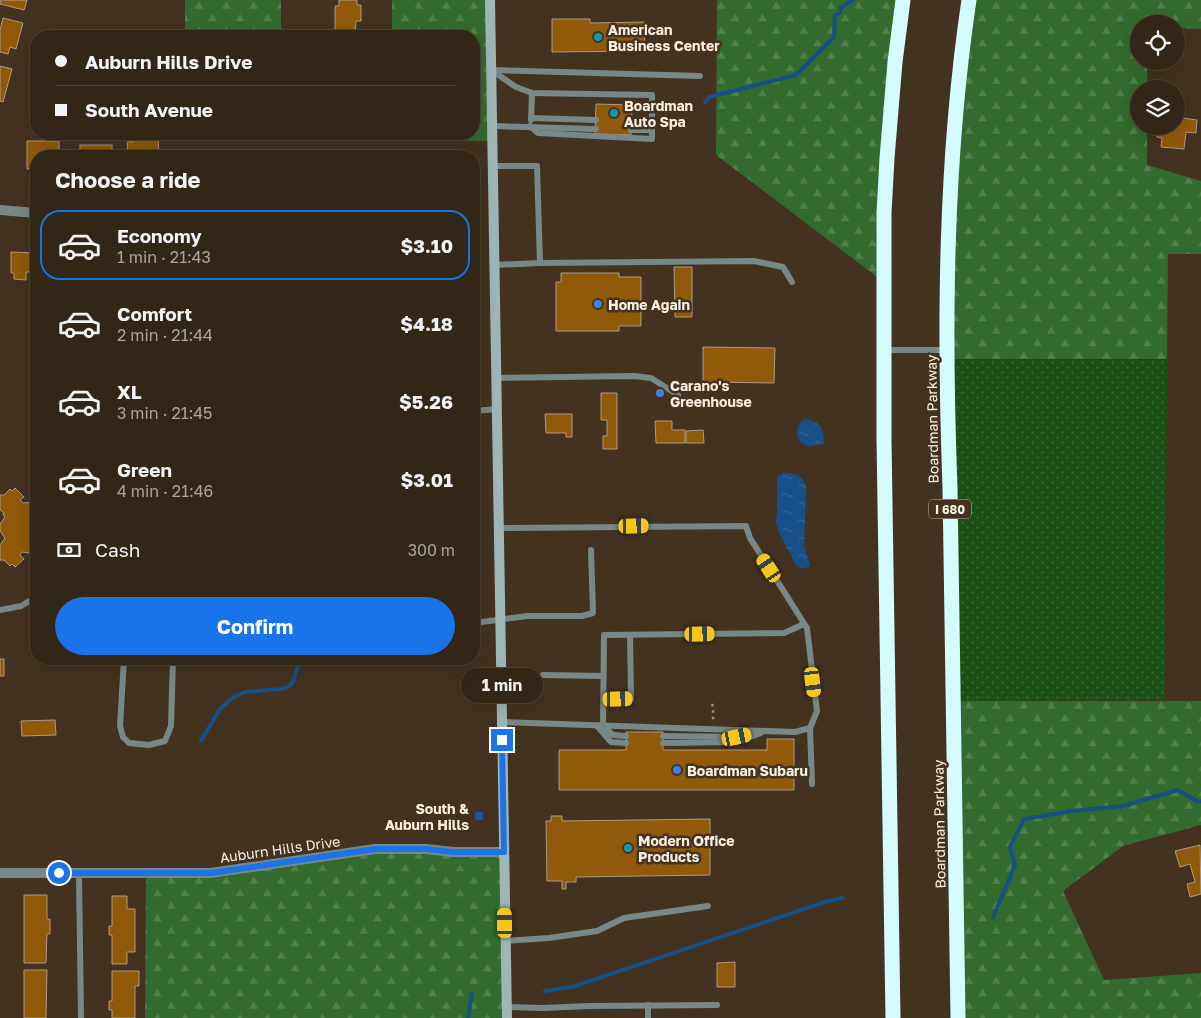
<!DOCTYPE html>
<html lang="en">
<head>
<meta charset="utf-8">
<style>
	:root { --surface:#322617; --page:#3a2e20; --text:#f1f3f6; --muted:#a8a5a1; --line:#4d4336; --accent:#1a73e8 }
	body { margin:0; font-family:"Golos Text",sans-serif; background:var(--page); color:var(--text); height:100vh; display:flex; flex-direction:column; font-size:19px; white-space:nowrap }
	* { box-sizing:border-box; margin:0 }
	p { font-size:16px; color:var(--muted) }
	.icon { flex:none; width:28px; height:28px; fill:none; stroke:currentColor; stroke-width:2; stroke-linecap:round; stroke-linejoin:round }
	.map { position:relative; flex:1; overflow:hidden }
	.panel { position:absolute; left:30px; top:150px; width:450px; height:515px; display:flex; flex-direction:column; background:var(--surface); border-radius:20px; box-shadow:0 5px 20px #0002,0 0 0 1px var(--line) }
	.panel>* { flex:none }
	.top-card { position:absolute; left:30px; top:30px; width:450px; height:110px; border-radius:20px; box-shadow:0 5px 20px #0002,0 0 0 1px var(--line); display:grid; align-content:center; height:110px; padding:0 25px; background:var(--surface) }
	.buttons { position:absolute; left:1130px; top:15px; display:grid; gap:10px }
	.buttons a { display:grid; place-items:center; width:55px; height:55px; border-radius:50%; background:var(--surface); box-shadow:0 5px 20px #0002,0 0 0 1px var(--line); font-size:25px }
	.end { position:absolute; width:22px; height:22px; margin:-11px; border:6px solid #1a73e8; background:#fff; box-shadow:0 0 0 2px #fff }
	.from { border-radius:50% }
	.bubble { position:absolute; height:35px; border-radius:18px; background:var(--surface); box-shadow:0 5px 20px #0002,0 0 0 1px var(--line); font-size:16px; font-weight:700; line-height:35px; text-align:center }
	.car { position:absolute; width:15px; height:30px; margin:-15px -8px; border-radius:6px; box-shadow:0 0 4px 1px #0007; background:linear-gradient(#f5c518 24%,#345 0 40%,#f5c518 0 76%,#345 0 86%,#f5c518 0) }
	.top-card b { display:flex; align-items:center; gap:18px; height:48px; font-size:19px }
	.top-card b+b { border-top:1px solid var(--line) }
	.top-card i { width:12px; height:12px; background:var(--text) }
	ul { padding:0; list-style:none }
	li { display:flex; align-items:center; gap:15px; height:70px; margin:0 10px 8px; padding:0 15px; border:2px solid transparent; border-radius:20px }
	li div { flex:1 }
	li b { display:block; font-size:19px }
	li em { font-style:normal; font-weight:700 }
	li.on { border-color:var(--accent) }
	li>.icon { width:45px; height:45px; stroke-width:1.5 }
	h2 { padding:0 25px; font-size:22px; line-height:60px }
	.pay { display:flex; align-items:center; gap:12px; height:55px; padding:0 25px; font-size:19px }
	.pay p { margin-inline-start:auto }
	.button { display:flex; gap:10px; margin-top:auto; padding:10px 25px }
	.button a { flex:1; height:58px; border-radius:30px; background:var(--accent); color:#fff; font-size:20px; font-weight:700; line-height:58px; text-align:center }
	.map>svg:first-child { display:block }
	.grass { fill:url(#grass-dots) }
	.forest { fill:url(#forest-firs) }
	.water { fill:url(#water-ripples) }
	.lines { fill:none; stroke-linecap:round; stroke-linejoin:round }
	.stream { stroke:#174f87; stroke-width:4 }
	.building { fill:#915a0b; stroke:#af9a84 }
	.path { stroke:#9d8f7f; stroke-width:2.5; stroke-dasharray:2.5 4; stroke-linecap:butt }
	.lane { stroke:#788889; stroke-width:6 }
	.street { stroke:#788889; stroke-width:10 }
	.secondary { stroke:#9eb6b8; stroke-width:10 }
	.highway { stroke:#d4fbfd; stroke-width:15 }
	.route { stroke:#1a73e8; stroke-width:6 }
	.culture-dot { fill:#0f9aa8; stroke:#43321f; stroke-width:2 }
	.shop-dot { fill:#3f7fe0; stroke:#43321f; stroke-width:2 }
	.transit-dot { fill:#1a4fb4; stroke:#43321f; stroke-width:2 }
	.labels { text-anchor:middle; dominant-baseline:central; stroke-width:5; stroke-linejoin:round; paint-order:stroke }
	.shield { fill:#43321f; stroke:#c3b6a8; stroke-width:1 }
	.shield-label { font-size:12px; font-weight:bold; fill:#faefe3 }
	.poi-label { font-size:14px; font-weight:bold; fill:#faefe3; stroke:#43321f; text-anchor:start }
	.street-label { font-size:14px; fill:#faefe3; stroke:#43321f }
</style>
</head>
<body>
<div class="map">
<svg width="1201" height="1018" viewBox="0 0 1201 1018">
	<defs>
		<pattern id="grass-dots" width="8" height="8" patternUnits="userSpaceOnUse" patternTransform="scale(1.25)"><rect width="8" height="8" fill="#1a5014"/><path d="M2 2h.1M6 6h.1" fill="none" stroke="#3c6a36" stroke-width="1.8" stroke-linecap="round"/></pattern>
		<pattern id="forest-firs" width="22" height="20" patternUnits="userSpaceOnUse" patternTransform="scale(1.25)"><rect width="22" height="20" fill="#336a2d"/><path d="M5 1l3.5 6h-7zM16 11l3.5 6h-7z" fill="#51804b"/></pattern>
		<pattern id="water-ripples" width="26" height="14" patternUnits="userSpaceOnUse" patternTransform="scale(1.25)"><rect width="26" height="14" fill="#174f87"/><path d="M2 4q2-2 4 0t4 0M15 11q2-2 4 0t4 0" fill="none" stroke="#3a6998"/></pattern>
	</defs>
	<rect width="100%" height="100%" fill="#43321f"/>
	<path class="grass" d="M947,359L1167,360L1165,700L953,701Z"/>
	<g class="forest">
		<rect x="185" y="0" width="96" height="36"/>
		<path d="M392,0H490L492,141L378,140V134H474V36H392Z"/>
		<path d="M717,0H903L885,283L716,155Z"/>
		<path d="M969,0H1201V29L1176,28V24H1139V61H1147V89H1139V126H1147V165L1201,181V254H1168L1167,359H947Z"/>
		<path d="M953,701H1201V825L1123,846L1063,891L1104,980L1201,973V1018H958Z"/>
		<path d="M375,849L504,852L507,1018H145L146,873H211Z"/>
	</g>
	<g class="water">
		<path d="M804,419C819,420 824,428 824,443C820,444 816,446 811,446C796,446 792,429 804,419Z"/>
		<path d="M783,473C797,475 803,473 806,488L804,545L810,566L802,569L796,565L779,532L776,522L777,511V476Z"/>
	</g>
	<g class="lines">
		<g class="stream">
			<path d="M705,102L709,97L796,75L834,37L835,16L840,12V8L853,0"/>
			<path d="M201,741L220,709L232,698L245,692L281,689L288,687L293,682L300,659"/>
			<path d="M993,918L1015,865L1010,847L1024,819L1072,811L1123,806L1178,790L1198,802L1201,801"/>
			<path d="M545,991L572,987L825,902L843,898"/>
			<path d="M468,1018L472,993"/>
		</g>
	</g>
	<g class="building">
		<path d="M1,0H27L24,10L0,4Z"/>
		<path d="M339,0H357V5H361V21H356L355,36H327V33H335V6H339Z"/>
		<path d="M3,18L23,23L16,49L10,47L8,54L0,52V30Z"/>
		<path d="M552,19H590V23L644,22L645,51L552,52Z"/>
		<path d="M0,66L12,69L3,102L0,101Z"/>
		<path d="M596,104L632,105L631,135L595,134Z"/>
		<path d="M1176,117L1197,120L1196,133L1186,132L1184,149L1161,147L1162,138L1157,137V130L1163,131L1164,126H1176Z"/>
		<path d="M133,134H158L159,156H128L127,142H133Z"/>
		<path d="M27,141H59V156H36V169H27Z"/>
		<rect x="80" y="145" width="32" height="11"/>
		<path d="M11,252L36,253V272H26V280L14,279V273H11Z"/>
		<path d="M674,267H692V317H675Z"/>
		<path d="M561,273H619V277H641V326H619V331H556V282H561Z"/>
		<path d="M703,347L775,348L774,383L703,382Z"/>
		<path d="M601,393H617V449H603V436H607V420H601Z"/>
		<path d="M545,414H572V437H566V433H546Z"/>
		<path d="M655,421H672V430H685V443H656Z"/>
		<path d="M703,430L704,443H686V431Z"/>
		<path d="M15,488L24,497L20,500L23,503L36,502V554L22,552L20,555L24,559L15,567L12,564L10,566L4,560H0V545L5,538L0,531V524L5,517L3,515L4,513L0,510V495H4L10,489L12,491Z"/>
		<rect x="0" y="659" width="4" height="17"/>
		<path d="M55,720L56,735L22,736L21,721Z"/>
		<path d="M626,732H663V750H767V739H794V790H559V750H626Z"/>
		<path d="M551,816H562V821L710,819V875L576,877V882H566V889H562V881H547L546,821H551Z"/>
		<path d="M1200,845L1201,894L1190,897L1187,884L1195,882L1190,864L1180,867L1175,851Z"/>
		<path d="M24,895H47V919H50V934H47L46,963H24Z"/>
		<path d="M112,896H127V909H135V952H127V964H112V935H109V926H112Z"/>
		<path d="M735,962V987H717V963Z"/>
		<path d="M24,970H47L46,1018H24Z"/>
		<path d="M112,971H139V986H135V1018H112V1010H109V1001H112Z"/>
	</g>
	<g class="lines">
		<path class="path" d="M712,704L713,707V720"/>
		<g class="lane">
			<path d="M491,70L516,87L532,93L652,95V139L538,133L530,126"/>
			<path d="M492,70L700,76"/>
			<path d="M531,118L596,120"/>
			<path d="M531,120L532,93"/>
			<path d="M631,121H652"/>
			<path d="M492,126L596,129"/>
			<path d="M631,130H652"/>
			<path d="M492,166H537L540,263L494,265"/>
			<path d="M540,263L754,261L783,267L792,282"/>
			<path d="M884,350H946"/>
			<path d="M496,378L634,376L651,378L678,395"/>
			<path d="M474,411L497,409"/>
			<path d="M499,528L746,526L750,538L807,628L817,711L810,728L795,732L502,722"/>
			<path d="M0,610L21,606L36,597"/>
			<path d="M474,623L527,616H582L593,613L591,550"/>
			<path d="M124,659L120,726L123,737L129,743L149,745L165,741L171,726L173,659"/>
			<path d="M543,675L603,676"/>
			<path d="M603,699H631L630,635"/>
			<path d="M597,726L611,742L626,743"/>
			<path d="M810,728L812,784"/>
			<path d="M626,736L613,735L603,726L604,635L784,633L804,624"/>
			<path d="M663,736L737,737L749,734"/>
			<path d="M663,743L737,742L761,733"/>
			<path d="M79,873L81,1018"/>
			<path d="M505,941L549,938L597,931L624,918L708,906"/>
			<path d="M648,1005V1018"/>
			<path d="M507,1007L543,1008L589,1006L717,1005"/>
		</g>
		<g class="street">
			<path d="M0,210L36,213"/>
			<path d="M0,873H211L375,849H426L453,852H504"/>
		</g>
		<path class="secondary" d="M490,0L507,1018"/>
		<g class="highway">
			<path d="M893,1018L884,439V213L887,158L895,62L903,0"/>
			<path d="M958,1018L950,488C944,326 945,161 969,0"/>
		</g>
	</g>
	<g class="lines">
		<path class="route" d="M59,873H211L375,849H426L453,852H504L502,740"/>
	</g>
	<g class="culture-dot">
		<circle cx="598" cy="37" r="5"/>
		<circle cx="614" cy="113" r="5"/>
		<circle cx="628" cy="848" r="5"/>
	</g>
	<g class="shop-dot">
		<circle cx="598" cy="304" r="5"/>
		<circle cx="660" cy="393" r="5"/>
		<circle cx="677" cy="770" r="5"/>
	</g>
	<rect class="transit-dot" x="474" y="811" width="10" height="10" rx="2.5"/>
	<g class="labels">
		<rect class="shield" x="929" y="499.5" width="42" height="19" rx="4"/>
		<g class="shield-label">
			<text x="950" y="509">I 680</text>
		</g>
		<g class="poi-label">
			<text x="608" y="29">American<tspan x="608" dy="16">Business Center</tspan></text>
			<text x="624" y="105">Boardman<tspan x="624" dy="16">Auto Spa</tspan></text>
			<text x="608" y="304">Home Again</text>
			<text x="670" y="385">Carano's<tspan x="670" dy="16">Greenhouse</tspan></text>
			<text x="687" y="770">Boardman Subaru</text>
			<text x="469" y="808" text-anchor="end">South &amp;<tspan x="469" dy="16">Auburn Hills</tspan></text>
			<text x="638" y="840">Modern Office<tspan x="638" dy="16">Products</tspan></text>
		</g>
		<g class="street-label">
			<text transform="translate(932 419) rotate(-91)">Boardman Parkway</text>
			<text transform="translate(939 824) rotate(-91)">Boardman Parkway</text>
			<text transform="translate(280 849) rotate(-8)">Auburn Hills Drive</text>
		</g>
	</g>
</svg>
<div class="buttons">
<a><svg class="icon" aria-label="locate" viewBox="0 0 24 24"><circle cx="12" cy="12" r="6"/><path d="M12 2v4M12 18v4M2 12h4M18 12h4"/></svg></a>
<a><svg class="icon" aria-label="layers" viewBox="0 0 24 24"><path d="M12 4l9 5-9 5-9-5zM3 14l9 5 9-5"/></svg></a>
</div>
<i class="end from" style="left:59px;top:873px"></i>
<i class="end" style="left:502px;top:740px"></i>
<div class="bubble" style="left:461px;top:668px;width:82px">1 min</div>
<i class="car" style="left:634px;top:526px;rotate:89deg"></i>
<i class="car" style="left:769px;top:568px;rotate:327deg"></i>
<i class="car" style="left:700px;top:634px;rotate:89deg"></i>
<i class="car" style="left:813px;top:682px;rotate:173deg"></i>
<i class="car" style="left:618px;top:699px;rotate:89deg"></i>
<i class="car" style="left:737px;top:737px;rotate:78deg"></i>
<i class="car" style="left:505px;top:923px;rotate:359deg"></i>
<div class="top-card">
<b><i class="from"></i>Auburn Hills Drive</b>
<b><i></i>South Avenue</b>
</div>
<section class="panel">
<h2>Choose a ride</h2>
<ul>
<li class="on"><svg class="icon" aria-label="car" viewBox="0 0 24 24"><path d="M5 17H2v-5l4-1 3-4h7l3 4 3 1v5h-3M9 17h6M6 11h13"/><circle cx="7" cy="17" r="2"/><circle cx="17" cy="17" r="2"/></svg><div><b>Economy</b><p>1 min · 21:43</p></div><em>$3.10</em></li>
<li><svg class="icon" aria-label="car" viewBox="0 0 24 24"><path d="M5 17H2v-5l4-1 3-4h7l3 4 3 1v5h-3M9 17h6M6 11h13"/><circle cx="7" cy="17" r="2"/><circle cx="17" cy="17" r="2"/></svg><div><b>Comfort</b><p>2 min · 21:44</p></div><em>$4.18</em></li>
<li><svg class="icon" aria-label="car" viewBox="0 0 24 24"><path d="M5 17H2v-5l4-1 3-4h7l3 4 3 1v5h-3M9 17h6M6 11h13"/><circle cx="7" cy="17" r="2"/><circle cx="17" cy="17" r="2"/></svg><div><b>XL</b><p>3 min · 21:45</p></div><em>$5.26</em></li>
<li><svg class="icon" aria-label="car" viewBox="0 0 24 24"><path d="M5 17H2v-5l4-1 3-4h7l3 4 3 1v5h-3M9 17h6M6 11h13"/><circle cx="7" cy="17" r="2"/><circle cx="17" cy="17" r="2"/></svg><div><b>Green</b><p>4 min · 21:46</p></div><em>$3.01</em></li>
</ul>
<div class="pay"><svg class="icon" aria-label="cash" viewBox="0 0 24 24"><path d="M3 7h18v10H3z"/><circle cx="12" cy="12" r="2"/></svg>Cash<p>300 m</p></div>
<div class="button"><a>Confirm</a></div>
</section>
</div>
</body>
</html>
